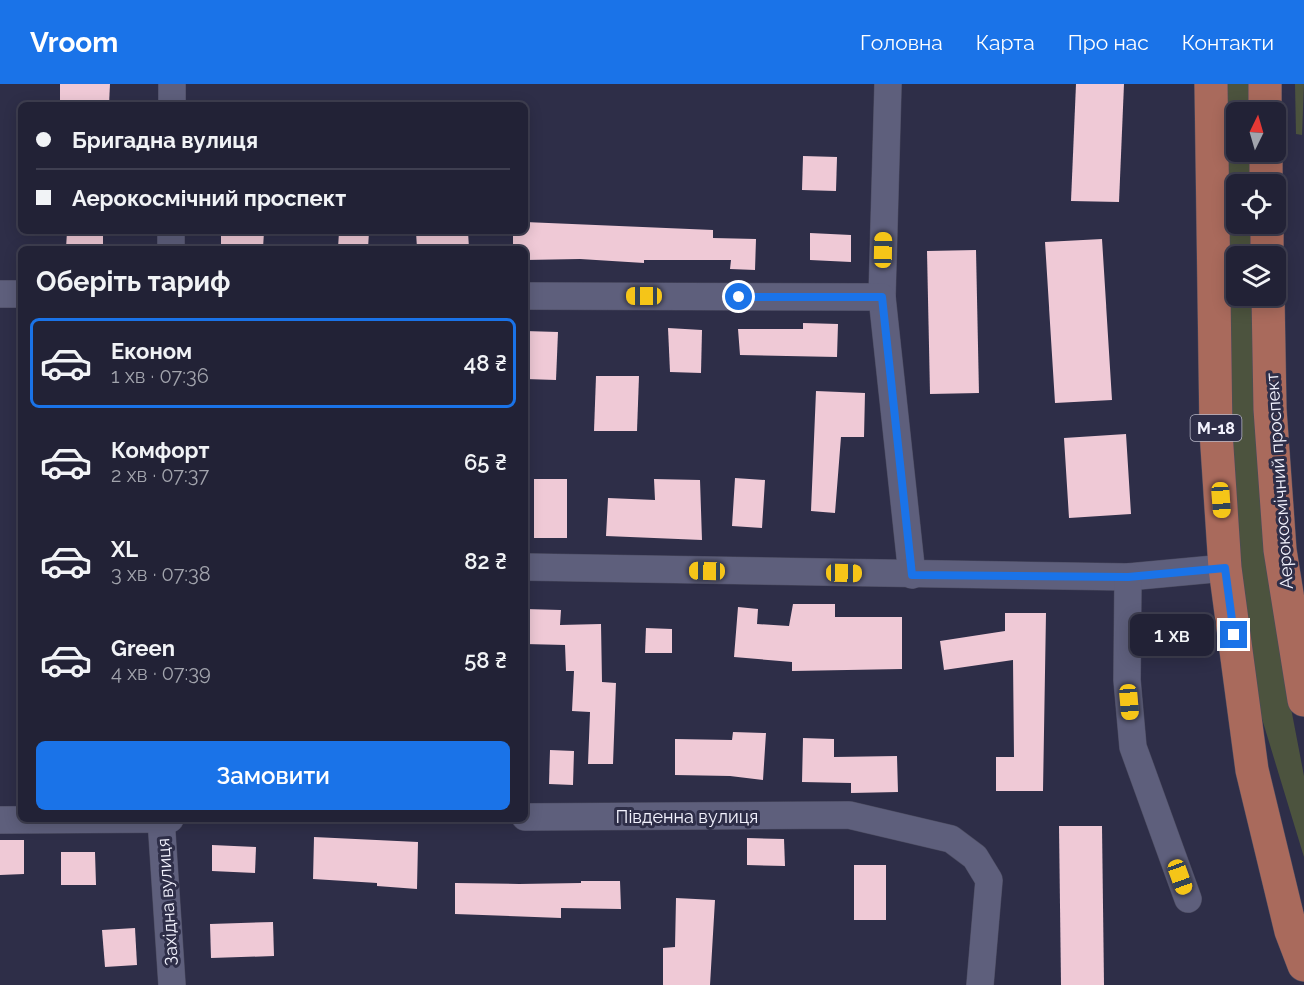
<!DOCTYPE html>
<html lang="uk">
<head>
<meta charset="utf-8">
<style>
	:root { --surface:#222236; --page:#2a2a3e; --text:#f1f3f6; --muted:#a2a4ad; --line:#3f3f51; --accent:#1a73e8 }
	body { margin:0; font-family:Raleway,sans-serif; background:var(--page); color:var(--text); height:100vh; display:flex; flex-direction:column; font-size:22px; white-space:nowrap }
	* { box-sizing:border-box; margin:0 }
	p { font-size:20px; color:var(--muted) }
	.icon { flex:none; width:33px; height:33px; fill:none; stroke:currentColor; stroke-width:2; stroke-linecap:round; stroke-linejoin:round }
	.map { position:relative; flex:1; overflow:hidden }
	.side { position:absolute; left:18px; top:162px; width:510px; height:576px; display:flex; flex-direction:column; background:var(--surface); border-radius:9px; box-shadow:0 3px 15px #0003,0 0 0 2px var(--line) }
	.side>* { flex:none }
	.top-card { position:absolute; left:18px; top:18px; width:510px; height:132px; border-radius:9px; box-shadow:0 3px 15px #0003,0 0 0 2px var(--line); display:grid; align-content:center; height:132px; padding:0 18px; background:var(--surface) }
	.needle { width:39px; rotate:5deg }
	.tools { position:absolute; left:1226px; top:18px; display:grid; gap:12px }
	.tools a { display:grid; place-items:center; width:60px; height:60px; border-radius:9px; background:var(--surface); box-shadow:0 3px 15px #0003,0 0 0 2px var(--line); font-size:30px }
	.end { position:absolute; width:27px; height:27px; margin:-14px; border:8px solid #1a73e8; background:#fff; box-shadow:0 0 0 3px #fff }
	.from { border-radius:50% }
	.bubble { position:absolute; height:42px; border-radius:9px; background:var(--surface); box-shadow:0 3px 15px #0003,0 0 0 2px var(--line); font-size:20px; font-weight:600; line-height:42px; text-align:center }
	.car { position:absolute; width:18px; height:36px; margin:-18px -9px; border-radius:8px; box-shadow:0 0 4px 2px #0007; background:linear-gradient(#f5c518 24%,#345 0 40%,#f5c518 0 76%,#345 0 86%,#f5c518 0) }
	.top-card b { display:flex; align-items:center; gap:21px; height:57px; font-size:22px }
	.top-card b+b { border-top:2px solid var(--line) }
	.top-card i { width:15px; height:15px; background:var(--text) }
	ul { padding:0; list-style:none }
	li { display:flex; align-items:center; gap:18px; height:90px; margin:0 12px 9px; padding:0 6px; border:3px solid transparent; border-radius:9px }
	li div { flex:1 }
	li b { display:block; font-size:22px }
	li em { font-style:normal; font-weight:600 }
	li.selected { border-color:var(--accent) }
	li>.icon { width:54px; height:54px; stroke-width:1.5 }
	h2 { padding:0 18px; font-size:27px; line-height:72px }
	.action { display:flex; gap:12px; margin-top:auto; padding:12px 18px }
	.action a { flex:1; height:69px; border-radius:9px; background:var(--accent); color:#fff; font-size:24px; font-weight:600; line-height:69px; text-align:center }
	header { display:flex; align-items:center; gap:36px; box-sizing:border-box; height:84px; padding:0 30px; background:var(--accent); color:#fff }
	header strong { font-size:28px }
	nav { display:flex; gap:33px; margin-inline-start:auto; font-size:21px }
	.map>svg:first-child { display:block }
	.grass { fill:#4c533e }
	.building { fill:#efc9d6 }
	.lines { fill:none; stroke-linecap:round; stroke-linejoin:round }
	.minor-casing { stroke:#4b4b60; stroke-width:28 }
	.primary-casing { stroke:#4b4b60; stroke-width:34 }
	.minor { stroke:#5e5f7c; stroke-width:27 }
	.primary { stroke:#a96a5c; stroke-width:33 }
	.route { stroke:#1a73e8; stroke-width:8 }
	.labels { text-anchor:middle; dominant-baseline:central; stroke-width:6; stroke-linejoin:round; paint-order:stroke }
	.shield { fill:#2e2e48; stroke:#b8b8c7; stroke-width:1.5 }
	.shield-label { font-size:16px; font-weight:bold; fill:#f3f3fe }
	.street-label { font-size:18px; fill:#f3f3fe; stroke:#2e2e48 }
</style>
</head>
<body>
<header>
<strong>Vroom</strong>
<nav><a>Головна</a><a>Карта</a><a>Про нас</a><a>Контакти</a></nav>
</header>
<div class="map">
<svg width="1304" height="901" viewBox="0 0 1304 901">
	<rect width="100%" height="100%" fill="#2e2e48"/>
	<g class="grass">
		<path d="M1223,0H1252V28H1236V68H1253V100H1236V140H1254L1255,172H1236V212H1256L1282,577L1304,692V773L1252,602L1235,434Z"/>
		<path d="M1295,0H1304L1302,51L1296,50Z"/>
	</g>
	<g class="building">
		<path d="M60,0H110L109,21H60Z"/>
		<path d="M1076,0H1124L1119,118L1071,117Z"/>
		<path d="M803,72L837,73L836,107L802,106Z"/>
		<path d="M525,138L713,146V154L756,155L755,186L730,185L731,176H644V179L580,175L525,176V165H513V147H525Z"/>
		<path d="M67,147H103V165H66Z"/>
		<path d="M221,147H264L263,165H221Z"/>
		<path d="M339,147H369L368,165H338Z"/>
		<path d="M416,147H468L469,165H417Z"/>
		<path d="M810,149L851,151V178L810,176Z"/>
		<path d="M1102,155L1112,316L1055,319L1045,158Z"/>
		<path d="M976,166L979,309L930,310L927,167Z"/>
		<path d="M803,239L838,240L837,273L740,271L738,245H803Z"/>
		<path d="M668,244L702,246L701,289L670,288Z"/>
		<path d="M525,247L558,248L556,296L525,295Z"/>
		<path d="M596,292H639L637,347H594Z"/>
		<path d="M816,307L865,309L864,353H841L835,429L811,427Z"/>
		<path d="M1126,350L1131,430L1069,434L1064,354Z"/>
		<path d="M735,394L765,396L762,444L732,442Z"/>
		<rect x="534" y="395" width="33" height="59"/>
		<path d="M654,395L700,396L702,456L606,452L608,414L655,416Z"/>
		<path d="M793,520H835V533H902V585L792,587V578L734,573L738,523L758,525L757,540L789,542Z"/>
		<path d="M525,525L561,526L560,541L601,540L602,598L616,599L613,680H588L590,628L572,627L574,587H566L565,561L525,560Z"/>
		<path d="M1005,529H1046L1043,707H996V673H1014L1013,576L944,586L940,557L1005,547Z"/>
		<path d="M646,544L672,545V569H645Z"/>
		<path d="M733,648L766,649L763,696L730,692L675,691V655L732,656Z"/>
		<path d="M803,654L834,655V673L897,672L898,708L851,709V699L802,698Z"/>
		<path d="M550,666L574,667L573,701L549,700Z"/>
		<path d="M1059,742H1102L1104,901H1061Z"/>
		<path d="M314,753L418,758L417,805L377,802V799L313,795Z"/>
		<path d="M747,754L784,755L785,782L747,781Z"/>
		<path d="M0,756H24V790L0,791Z"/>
		<path d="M212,761L256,763L255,789L212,787Z"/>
		<path d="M61,768H95L96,801H61Z"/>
		<rect x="854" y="781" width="32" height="55"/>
		<path d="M581,797H620L621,825L561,824V834L455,830V799L519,800L581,799Z"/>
		<path d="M676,814L715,816L710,901H663V864L675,863Z"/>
		<path d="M273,838L274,872L211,874L210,840Z"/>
		<path d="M135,844L137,881L105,883L102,846Z"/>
	</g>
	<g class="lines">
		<defs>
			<g id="minor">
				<path d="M888,0L882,213L912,491"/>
				<path d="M172,21V0"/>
				<path d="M171,165V147"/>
				<path d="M0,210H21"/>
				<path d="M525,212L882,213"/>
				<path d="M525,483L1128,493L1225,484"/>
				<path d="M1128,493L1127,596L1133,663L1188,815"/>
				<path d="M525,733L849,731L951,755L975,773L989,796L980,901"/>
				<path d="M161,735L172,901"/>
				<path d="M0,736L170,735"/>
			</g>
			<g id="primary">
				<path d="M1211,0L1216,348L1225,484L1252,686L1291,847L1304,881"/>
				<path d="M1265,0V28"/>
				<path d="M1266,68V100"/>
				<path d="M1267,140V172"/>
				<path d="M1268,212L1270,325L1280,466L1304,616"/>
			</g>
		</defs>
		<use href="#minor" class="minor-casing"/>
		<use href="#primary" class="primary-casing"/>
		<use href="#minor" class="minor"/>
		<use href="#primary" class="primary"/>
	</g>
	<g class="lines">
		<path class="route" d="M739,213H882L912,491L1128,493L1225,484L1234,551"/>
	</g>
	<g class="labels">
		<rect class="shield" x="1190.5" y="331" width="51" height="26" rx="4.5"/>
		<g class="shield-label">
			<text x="1216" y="344">М-18</text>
		</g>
		<g class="street-label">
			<text transform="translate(1279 397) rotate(-94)">Аерокосмічний проспект</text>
			<text x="687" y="732">Південна вулиця</text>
			<text transform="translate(167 818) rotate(-94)">Західна вулиця</text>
		</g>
	</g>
</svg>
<div class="tools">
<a><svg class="needle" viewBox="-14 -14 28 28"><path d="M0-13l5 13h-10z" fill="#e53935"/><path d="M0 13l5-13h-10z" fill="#a2a4ad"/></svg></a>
<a><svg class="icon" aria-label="locate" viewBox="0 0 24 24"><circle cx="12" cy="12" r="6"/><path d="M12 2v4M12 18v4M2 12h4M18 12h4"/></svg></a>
<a><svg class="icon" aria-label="layers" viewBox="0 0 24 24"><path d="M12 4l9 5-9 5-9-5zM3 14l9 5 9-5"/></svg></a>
</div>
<i class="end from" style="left:739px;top:213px"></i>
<i class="end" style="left:1234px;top:551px"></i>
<div class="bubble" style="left:1130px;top:530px;width:84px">1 хв</div>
<i class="car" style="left:883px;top:166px;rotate:1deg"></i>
<i class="car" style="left:644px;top:212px;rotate:270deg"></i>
<i class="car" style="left:1221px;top:416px;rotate:176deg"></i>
<i class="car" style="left:707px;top:487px;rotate:271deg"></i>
<i class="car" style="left:844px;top:489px;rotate:91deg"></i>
<i class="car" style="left:1129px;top:618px;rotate:175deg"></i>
<i class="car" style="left:1180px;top:793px;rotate:160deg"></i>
<div class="top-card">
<b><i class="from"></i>Бригадна вулиця</b>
<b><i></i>Аерокосмічний проспект</b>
</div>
<section class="side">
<h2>Оберіть тариф</h2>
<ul>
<li class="selected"><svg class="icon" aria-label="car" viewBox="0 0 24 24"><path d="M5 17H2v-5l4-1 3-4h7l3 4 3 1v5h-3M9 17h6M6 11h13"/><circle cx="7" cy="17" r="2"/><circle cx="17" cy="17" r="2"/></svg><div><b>Економ</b><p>1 хв · 07:36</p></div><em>48 ₴</em></li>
<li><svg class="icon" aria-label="car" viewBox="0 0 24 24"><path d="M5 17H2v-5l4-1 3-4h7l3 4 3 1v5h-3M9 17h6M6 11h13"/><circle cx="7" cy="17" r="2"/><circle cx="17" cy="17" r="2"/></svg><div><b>Комфорт</b><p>2 хв · 07:37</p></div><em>65 ₴</em></li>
<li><svg class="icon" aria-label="car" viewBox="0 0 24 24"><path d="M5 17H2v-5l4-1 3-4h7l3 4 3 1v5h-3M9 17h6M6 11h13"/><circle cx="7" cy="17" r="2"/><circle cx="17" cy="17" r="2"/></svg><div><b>XL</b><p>3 хв · 07:38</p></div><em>82 ₴</em></li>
<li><svg class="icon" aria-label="car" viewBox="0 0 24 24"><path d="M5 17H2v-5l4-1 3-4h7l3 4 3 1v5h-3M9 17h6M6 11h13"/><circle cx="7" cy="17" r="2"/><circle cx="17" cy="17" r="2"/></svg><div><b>Green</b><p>4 хв · 07:39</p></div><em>58 ₴</em></li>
</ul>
<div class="action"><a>Замовити</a></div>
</section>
</div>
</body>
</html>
